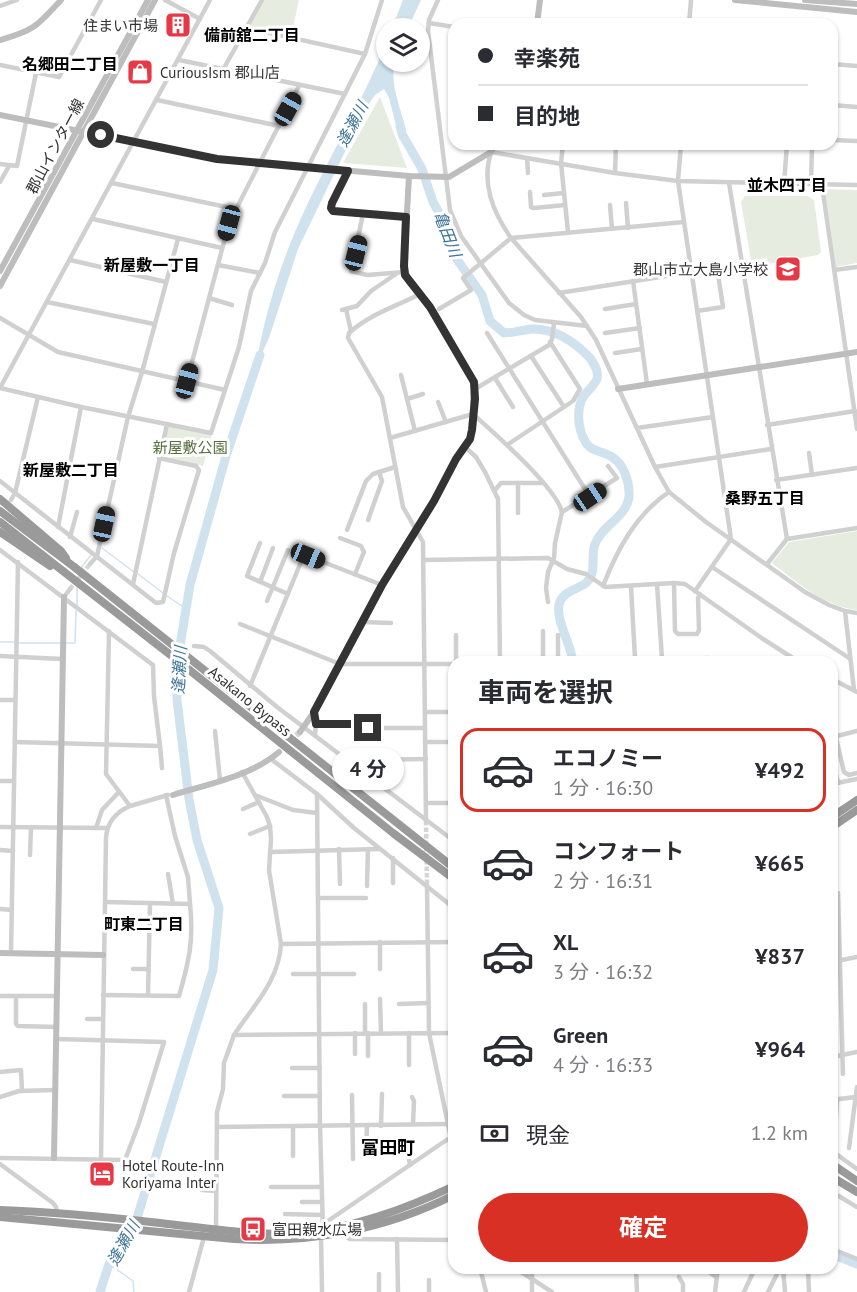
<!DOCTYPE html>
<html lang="ja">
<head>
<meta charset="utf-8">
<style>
	:root { --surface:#fff; --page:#f2f2f3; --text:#2b2b33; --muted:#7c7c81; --line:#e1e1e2; --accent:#d93025 }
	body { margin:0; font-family:"PT Sans","Noto Sans JP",sans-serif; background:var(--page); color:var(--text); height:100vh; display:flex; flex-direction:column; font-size:22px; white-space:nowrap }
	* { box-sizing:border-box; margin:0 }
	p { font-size:20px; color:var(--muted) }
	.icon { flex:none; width:33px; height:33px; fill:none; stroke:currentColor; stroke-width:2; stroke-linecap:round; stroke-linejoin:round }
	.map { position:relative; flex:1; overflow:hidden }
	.side { position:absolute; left:448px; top:656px; width:390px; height:618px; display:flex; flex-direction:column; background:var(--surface); border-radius:18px; box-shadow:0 2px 4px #0004 }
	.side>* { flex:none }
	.hud { position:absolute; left:448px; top:18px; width:390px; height:132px; border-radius:18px; box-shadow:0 2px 4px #0004; display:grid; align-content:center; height:132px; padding:0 30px; background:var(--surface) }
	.controls { position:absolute; left:376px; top:18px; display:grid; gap:12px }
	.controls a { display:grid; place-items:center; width:54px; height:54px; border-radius:50%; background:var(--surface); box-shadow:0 2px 4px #0004; font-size:30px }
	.end { position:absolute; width:27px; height:27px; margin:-14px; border:8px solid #333; background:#fff; box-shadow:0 0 0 3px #fff }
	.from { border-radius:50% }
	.bubble { position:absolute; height:42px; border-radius:21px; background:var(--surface); box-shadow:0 2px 4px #0004; font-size:20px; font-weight:700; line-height:42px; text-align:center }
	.car { position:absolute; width:18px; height:36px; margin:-18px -9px; border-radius:8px; box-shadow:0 0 4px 2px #0007; background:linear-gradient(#222 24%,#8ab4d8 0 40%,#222 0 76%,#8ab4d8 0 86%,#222 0) }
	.hud b { display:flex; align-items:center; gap:21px; height:57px; font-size:22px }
	.hud b+b { border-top:2px solid var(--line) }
	.hud i { width:15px; height:15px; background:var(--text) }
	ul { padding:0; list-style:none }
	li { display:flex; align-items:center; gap:18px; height:84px; margin:0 12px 9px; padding:0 18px; border:3px solid transparent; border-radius:18px }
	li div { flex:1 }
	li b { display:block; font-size:22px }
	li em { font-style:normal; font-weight:700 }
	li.current { border-color:var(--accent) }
	li>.icon { width:54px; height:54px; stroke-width:1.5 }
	h2 { padding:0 30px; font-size:27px; line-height:72px }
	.pay { display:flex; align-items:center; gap:15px; height:66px; padding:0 30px; font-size:22px }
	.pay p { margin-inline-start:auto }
	.button { display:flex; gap:12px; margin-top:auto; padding:12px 30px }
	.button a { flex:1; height:69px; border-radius:36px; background:var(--accent); color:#fff; font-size:24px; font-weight:700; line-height:69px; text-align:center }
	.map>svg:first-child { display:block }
	.green { fill:#e6ecdf }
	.water { fill:#cfe2ee }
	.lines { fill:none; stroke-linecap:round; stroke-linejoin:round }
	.stream { stroke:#cfe2ee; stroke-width:1.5 }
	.river { stroke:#cfe2ee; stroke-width:9 }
	.street-tunnel { stroke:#d6d6d6; stroke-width:4.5; stroke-dasharray:4.5 2; stroke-linecap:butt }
	.secondary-tunnel { stroke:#d6d6d6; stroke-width:6; stroke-dasharray:6 3; stroke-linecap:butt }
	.street { stroke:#d0d0d0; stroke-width:4.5 }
	.secondary { stroke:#bdbdbd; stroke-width:6 }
	.highway { stroke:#9a9a9a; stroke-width:8 }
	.route { stroke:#333; stroke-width:8 }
	.labels { text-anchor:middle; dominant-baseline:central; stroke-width:6; stroke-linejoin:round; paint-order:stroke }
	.poi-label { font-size:15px; fill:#333; stroke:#fff; text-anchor:start }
	.street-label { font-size:15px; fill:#333; stroke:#fff }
	.park-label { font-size:15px; fill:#56703f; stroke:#fff }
	.neighbourhood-label { font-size:16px; font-weight:bold; fill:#000; stroke:#fff }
	.water-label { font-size:16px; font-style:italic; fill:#3f7597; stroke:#fff }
	.quarter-label { font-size:18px; font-weight:bold; fill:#000; stroke:#fff }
</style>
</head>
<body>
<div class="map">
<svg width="857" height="1292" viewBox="0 0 857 1292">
	<rect width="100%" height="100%" fill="#fff"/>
	<g class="green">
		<path d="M262,0H299L291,37L247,28Z"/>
		<path d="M380,97L407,168L343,163Z"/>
		<path d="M825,189L857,190V263L836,267Z"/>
		<path d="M745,196H808L814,200L821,252L818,255L768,264L767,258L751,260L741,202Z"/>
		<path d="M168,426L212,434L203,466L161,456Z"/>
		<path d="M857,531V610C824,606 798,583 772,563L789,542Z"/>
	</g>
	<g class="water">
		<path d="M403,0H421L408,28H392Z"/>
		<path d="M387,41V62H395C389,83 401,109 406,130L400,141L389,98L384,89L375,95L366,108L298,249L269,338L256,366C265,310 283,256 307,205C333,150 364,98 387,41Z"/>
	</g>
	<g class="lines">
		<g class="stream">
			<path d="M102,548L134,572"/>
			<path d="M81,568L91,555"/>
			<path d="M138,574L163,593"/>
			<path d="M167,596L185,608"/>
			<path d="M77,606V587"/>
			<path d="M0,642H14"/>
			<path d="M19,643H62"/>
			<path d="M67,643H75L76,611"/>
			<path d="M109,1264L133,1281L134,1292"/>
		</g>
		<g class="river">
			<path d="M400,126L402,134L422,169L433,202L447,227L451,247L456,258L482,295L490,321L504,333C513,333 522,330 531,329C555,328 574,341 590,358C594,364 599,371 597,379C594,386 587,391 583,397C576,410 578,429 585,441C590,452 603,451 612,457C624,464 630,483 629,497C626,518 602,525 595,544C590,557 598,572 586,583C577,590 562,591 559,605C556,620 571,645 573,662"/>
			<path d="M832,1254L857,1264"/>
			<path d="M100,1292L109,1264L124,1241L134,1228L213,970L219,908L197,840L189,799L177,700L176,670L190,585L226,456L260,355"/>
		</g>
		<g class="street-tunnel">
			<path d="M70,589L90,564"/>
			<path d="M426,821L427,885"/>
		</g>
		<path class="secondary-tunnel" d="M283,748L300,732"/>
		<g class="street">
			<path d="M165,0L200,19"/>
			<path d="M438,0L429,20L428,31L450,210L461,236L509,303L524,315L535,320L587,326"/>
			<path d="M0,6L17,0"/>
			<path d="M429,23L454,27"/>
			<path d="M689,24L691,0"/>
			<path d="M247,28L365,54"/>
			<path d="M179,60L345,94"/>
			<path d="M832,64L857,66"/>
			<path d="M0,65L59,77L101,0"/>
			<path d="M224,68L262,0"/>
			<path d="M157,100L279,126"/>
			<path d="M832,105L857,107"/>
			<path d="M832,140L857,141"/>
			<path d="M563,144L561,163L568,232"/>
			<path d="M647,144V145"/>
			<path d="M681,144L678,181L731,539L695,591"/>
			<path d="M527,158L528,173"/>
			<path d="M0,164L17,166L36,73"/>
			<path d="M348,171L331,203V208L333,211L406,217"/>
			<path d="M615,173L616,144"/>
			<path d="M0,182L9,166"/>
			<path d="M112,183L236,209"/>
			<path d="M729,183L787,539"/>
			<path d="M784,184L787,144"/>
			<path d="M811,184L812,144"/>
			<path d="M822,185L857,429"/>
			<path d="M857,185L678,181L615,173L491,152C481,184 493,212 511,238L581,317L596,340L655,467L669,492L706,522L805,592L829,605L845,611L857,613"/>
			<path d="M530,192L531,207L534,208L565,205"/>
			<path d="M544,195L564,193"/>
			<path d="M626,203L628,228"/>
			<path d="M610,205L612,229"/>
			<path d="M363,214L351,271L367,275L405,272"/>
			<path d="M93,219L222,248"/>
			<path d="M70,260L166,282"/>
			<path d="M218,265L260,273"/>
			<path d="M834,270L857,267"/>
			<path d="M633,281L647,384"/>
			<path d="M559,293L742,264"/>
			<path d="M420,294C395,307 370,314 349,333L348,338L382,397L403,507L423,542L426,821"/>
			<path d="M209,298L232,305"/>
			<path d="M47,302L154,324"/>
			<path d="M346,309L351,331"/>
			<path d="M439,309L471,290L463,278L511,238L684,222"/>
			<path d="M605,309L636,304"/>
			<path d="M342,310L357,306L371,291L396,274"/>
			<path d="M697,311L723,307L717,268"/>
			<path d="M0,318L58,352L225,390"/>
			<path d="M487,333L590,497"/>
			<path d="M605,333L640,328"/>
			<path d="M615,353L642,349"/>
			<path d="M531,356L564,407"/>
			<path d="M401,375L415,431"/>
			<path d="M495,378L513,407"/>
			<path d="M187,381L229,223L299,86"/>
			<path d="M0,388L81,407L211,433L239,347L251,291L265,263L275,232L365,54L382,0"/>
			<path d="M0,388L210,0"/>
			<path d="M475,389L549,345L552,339L554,323"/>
			<path d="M407,399L423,394"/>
			<path d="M438,402L446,422"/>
			<path d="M767,425L855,411"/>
			<path d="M637,428L713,417"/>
			<path d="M390,438L473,414C494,433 556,487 562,512L555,543L554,558L548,572L546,588L548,602"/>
			<path d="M507,445L573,401L580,389L550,342"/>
			<path d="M465,447L476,457L485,472L498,499L500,662"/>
			<path d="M809,453L812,475"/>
			<path d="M655,467L771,449"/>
			<path d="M776,480L857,468"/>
			<path d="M0,481L156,603L163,602L174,553L199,470L196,466L159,458"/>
			<path d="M518,483V513"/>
			<path d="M495,490L501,483H542"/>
			<path d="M11,500L15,493L38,397"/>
			<path d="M562,512L617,478L608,466"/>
			<path d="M368,520L382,481L379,472"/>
			<path d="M58,527L81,407"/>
			<path d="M347,530L366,481L373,474L395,467"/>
			<path d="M70,537L77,512"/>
			<path d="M340,538L361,546L364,552L355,574"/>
			<path d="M260,543L247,576L288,594"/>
			<path d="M0,550L153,665L154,696L160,746L15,742"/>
			<path d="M424,560L548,558L567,569L586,574L605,587L674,583L685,584L763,639L799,662"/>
			<path d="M90,564L97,556L128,417L142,372L178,239"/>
			<path d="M767,564L787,539L857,528"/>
			<path d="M712,567L849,658"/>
			<path d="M260,582L273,548"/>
			<path d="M674,583L675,631L678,634H697L699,630L698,598L700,594"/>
			<path d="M133,584L167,424"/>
			<path d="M657,584L662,659"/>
			<path d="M603,586C617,550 636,514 669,492"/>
			<path d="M631,587L635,658L688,659V662"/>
			<path d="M64,597L70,589"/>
			<path d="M267,601L288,550"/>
			<path d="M845,611L854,690"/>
			<path d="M363,622L391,623"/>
			<path d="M240,624L340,664H454"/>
			<path d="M456,635V662"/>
			<path d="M194,646L204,647L210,651L277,707L454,841"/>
			<path d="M0,656L62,659"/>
			<path d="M688,659L708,658L712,662"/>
			<path d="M543,662V631"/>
			<path d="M558,662V635"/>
			<path d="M832,679L857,692"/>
			<path d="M250,686L303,557L308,556L382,585"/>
			<path d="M0,700H15"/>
			<path d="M314,712L316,724L315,735"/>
			<path d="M425,712H454"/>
			<path d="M832,721L844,772L849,775L857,773"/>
			<path d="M316,724L362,725L368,728H425"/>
			<path d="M215,731L220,780"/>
			<path d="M837,736L857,731"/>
			<path d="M426,742H451L454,739"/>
			<path d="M160,746L162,768"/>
			<path d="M832,758L838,783"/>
			<path d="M271,759L317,794L354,828L454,908"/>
			<path d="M352,764L360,760L426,759"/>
			<path d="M242,772L267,817L270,826L271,839L269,870L281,944L454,942"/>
			<path d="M0,781H14"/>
			<path d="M832,784L857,779"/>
			<path d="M317,794L320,1126L323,1230L321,1236L322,1292"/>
			<path d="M166,795L175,836L188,877L190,904"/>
			<path d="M255,795L293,810L317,813"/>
			<path d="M426,803H454"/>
			<path d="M130,806L168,795"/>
			<path d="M243,809L259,802"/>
			<path d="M0,827L107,828"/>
			<path d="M96,828L102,810L119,792"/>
			<path d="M250,834L270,826"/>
			<path d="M339,849L340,884"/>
			<path d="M0,850L13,851"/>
			<path d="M270,852L379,849"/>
			<path d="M30,855L31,827"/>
			<path d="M168,874L173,904"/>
			<path d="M393,883V858"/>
			<path d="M427,885L429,1033L454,1153"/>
			<path d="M367,886L368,849"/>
			<path d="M838,893L843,1074"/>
			<path d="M318,898H366"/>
			<path d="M0,909L12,910"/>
			<path d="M11,953L18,562"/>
			<path d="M832,962L857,957"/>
			<path d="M133,969H148"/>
			<path d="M380,969V942"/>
			<path d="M293,974H354"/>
			<path d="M103,995L179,996C189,961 194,940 190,904L105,902"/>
			<path d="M148,995L150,903"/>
			<path d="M0,996H57"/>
			<path d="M16,996V1024L18,1026L57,1027"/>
			<path d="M380,999L381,1033"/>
			<path d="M365,1004V1033"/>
			<path d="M399,1004L428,1003"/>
			<path d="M87,1019H102"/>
			<path d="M409,1033V1065"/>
			<path d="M234,1035C253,1006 279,981 281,944"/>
			<path d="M355,1054V1033"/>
			<path d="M368,1056V1033"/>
			<path d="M832,1057L857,1052"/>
			<path d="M292,1068H320"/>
			<path d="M0,1072L21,1070L22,1091"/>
			<path d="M352,1095L353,1159"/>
			<path d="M284,1096H320"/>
			<path d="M0,1097L19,1091L56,1090"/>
			<path d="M412,1097L414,1101L413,1124"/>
			<path d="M836,1119L837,1101L839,1099L856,1097"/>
			<path d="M293,1126V1156"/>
			<path d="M381,1126L382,1094"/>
			<path d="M217,1127L448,1124"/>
			<path d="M849,1148L857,1087"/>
			<path d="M832,1151L857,1169"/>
			<path d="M387,1153H408L410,1165"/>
			<path d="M366,1156L367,1126"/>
			<path d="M0,1158L125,1160L139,1123L164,1042L57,1039"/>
			<path d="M101,1160L106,838C107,823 116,812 130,806L106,774L109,631"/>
			<path d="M0,1164L53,1203L56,1207L57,1214"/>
			<path d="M271,1187H321"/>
			<path d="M202,1190L216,1191"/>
			<path d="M832,1192L857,1207"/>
			<path d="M302,1202H321"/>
			<path d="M285,1214L322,1215"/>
			<path d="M322,1225L445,1141L454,1136"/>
			<path d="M216,1230L217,1112L223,1089L224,1063L234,1035L454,1033"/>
			<path d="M340,1233L350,1239L454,1240"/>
			<path d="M397,1239L398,1292"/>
			<path d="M832,1249L857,1259"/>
			<path d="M480,1268L486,1292"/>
			<path d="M515,1268L552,1292"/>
			<path d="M532,1268V1292"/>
			<path d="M636,1268L637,1292"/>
			<path d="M696,1268L699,1270H706L716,1277"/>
			<path d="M783,1268L785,1292"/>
			<path d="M808,1268L809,1292"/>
			<path d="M379,1274V1292"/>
			<path d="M679,1277L683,1284V1292"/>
			<path d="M429,1280V1292"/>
			<path d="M189,1292L204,1237"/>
			<path d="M715,1292L718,1268"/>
			<path d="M744,1292L755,1268"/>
			<path d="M768,1292L780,1268"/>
		</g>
		<g class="secondary">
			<path d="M735,0L857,12"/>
			<path d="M805,0L857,4"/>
			<path d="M537,24L540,0"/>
			<path d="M0,40C35,30 37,26 61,0"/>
			<path d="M0,115L217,159L409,176L449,177L491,152L494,144"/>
			<path d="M0,271L148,0"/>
			<path d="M0,286L155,0"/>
			<path d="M618,389L857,352"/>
			<path d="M300,732L314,712L382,585L434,501L456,459L470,439L472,430L474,383L430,307L409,282L404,266L409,176"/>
			<path d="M173,795C208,784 251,776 279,752"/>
			<path d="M0,953L103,955"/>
			<path d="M54,1158L64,597"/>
		</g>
		<g class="highway">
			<path d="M0,499L61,551L66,558"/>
			<path d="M0,511L73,566L454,868"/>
			<path d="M0,522L177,660L393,833L454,879"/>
			<path d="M0,532L50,566"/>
			<path d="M832,817L857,800"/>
			<path d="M832,827L857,810"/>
			<path d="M832,1164L857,1181"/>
			<path d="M832,1177L857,1192"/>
			<path d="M0,1210C53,1212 107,1217 160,1223C206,1228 251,1236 297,1233C352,1229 405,1209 454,1186"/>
			<path d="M0,1217L234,1239C310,1244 386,1229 454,1195"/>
		</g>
	</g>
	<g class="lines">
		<path class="route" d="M101,135L217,159L348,171L332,203L331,208L333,211L406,217L404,266L405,275L430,307L474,382L475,399L472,430L470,439L456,459L434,501L382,585L314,712L316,724H362L368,728"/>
	</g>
	<defs>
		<symbol id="building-square" viewBox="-11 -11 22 22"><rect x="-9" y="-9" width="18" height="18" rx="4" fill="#e63946" stroke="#fff"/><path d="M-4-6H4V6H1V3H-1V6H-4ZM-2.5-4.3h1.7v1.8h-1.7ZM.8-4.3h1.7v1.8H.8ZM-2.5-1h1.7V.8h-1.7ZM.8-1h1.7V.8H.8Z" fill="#fff"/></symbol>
		<symbol id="shop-square" viewBox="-11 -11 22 22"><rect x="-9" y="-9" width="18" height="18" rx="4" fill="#e63946" stroke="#fff"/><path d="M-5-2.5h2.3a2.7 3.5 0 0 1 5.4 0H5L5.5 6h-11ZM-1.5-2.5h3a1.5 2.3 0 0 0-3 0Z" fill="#fff"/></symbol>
		<symbol id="school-square" viewBox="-11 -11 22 22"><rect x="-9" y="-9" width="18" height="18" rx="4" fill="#e63946" stroke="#fff"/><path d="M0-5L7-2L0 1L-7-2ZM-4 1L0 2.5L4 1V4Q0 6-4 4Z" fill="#fff"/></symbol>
		<symbol id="hotel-square" viewBox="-11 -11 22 22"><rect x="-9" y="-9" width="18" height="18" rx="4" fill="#e63946" stroke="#fff"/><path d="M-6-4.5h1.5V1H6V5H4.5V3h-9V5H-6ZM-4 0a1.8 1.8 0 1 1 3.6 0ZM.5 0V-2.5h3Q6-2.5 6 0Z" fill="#fff"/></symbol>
		<symbol id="bus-square" viewBox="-11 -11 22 22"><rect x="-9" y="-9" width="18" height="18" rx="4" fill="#e63946" stroke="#fff"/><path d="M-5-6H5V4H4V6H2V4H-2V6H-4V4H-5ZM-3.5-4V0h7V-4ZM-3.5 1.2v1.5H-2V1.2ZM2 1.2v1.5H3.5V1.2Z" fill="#fff"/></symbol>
	</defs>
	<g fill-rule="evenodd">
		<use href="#building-square" x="163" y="10" width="30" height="30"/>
		<use href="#shop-square" x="125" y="57" width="30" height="30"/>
		<use href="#school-square" x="773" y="254" width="30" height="30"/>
		<use href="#hotel-square" x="87" y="1159" width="30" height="30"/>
		<use href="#bus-square" x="238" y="1214" width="30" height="30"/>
	</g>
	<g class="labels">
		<g class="poi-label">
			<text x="158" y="25" text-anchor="end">住まい市場</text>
			<text x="160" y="72">CuriousIsm 郡山店</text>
			<text x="768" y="269" text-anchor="end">郡山市立大島小学校</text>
			<text x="122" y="1165">Hotel Route-Inn<tspan x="122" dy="17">Koriyama Inter</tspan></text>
			<text x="272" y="1229">富田親水広場</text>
		</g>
		<g class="street-label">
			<text transform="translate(55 146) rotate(-62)">郡山インター線</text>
			<text transform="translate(250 701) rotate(39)">Asakano Bypass</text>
		</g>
		<g class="park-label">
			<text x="190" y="447">新屋敷公園</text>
		</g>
		<g class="neighbourhood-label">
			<text x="252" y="35">備前舘二丁目</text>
			<text x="70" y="64">名郷田二丁目</text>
			<text x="787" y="185">並木四丁目</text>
			<text x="152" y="265">新屋敷一丁目</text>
			<text x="71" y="470">新屋敷二丁目</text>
			<text x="765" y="498">桑野五丁目</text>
			<text x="144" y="924">町東二丁目</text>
		</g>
		<g class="water-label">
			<text transform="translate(352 124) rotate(-62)">逢瀬川</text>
			<text transform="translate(448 234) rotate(69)">亀田川</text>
			<text transform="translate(179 670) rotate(-87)">逢瀬川</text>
			<text transform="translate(123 1243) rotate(-61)">逢瀬川</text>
		</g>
		<g class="quarter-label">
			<text x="388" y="1147">富田町</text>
		</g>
	</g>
</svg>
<div class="controls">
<a><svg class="icon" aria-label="layers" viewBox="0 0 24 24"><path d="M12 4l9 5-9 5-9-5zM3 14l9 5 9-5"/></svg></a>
</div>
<i class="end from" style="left:101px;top:135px"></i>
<i class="end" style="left:368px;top:728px"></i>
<div class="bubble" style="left:332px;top:748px;width:72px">4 分</div>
<i class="car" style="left:288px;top:109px;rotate:29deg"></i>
<i class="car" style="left:229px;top:223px;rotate:195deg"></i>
<i class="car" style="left:356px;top:253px;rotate:14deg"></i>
<i class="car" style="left:187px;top:381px;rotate:15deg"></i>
<i class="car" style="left:590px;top:497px;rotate:56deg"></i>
<i class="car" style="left:104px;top:524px;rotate:12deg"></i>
<i class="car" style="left:308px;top:556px;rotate:112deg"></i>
<div class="hud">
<b><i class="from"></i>幸楽苑</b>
<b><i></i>目的地</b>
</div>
<section class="side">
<h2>車両を選択</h2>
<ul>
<li class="current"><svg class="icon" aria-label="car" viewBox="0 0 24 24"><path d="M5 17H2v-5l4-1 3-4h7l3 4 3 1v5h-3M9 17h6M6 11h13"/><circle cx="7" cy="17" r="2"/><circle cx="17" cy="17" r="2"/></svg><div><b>エコノミー</b><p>1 分 · 16:30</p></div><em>¥492</em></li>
<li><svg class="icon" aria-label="car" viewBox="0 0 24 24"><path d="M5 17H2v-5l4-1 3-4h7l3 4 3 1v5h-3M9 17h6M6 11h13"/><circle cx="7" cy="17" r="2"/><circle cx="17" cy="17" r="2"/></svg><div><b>コンフォート</b><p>2 分 · 16:31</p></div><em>¥665</em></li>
<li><svg class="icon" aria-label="car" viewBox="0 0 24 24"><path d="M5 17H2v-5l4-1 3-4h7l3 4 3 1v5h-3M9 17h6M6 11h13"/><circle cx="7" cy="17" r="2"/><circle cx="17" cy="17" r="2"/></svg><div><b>XL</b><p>3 分 · 16:32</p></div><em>¥837</em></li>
<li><svg class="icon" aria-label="car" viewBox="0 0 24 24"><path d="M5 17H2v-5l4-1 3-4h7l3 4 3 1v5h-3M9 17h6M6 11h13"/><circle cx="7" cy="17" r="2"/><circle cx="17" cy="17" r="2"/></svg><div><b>Green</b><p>4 分 · 16:33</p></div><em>¥964</em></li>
</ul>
<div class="pay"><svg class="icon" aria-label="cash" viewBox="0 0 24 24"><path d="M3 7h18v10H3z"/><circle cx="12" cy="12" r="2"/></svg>現金<p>1.2 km</p></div>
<div class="button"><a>確定</a></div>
</section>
</div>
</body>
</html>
